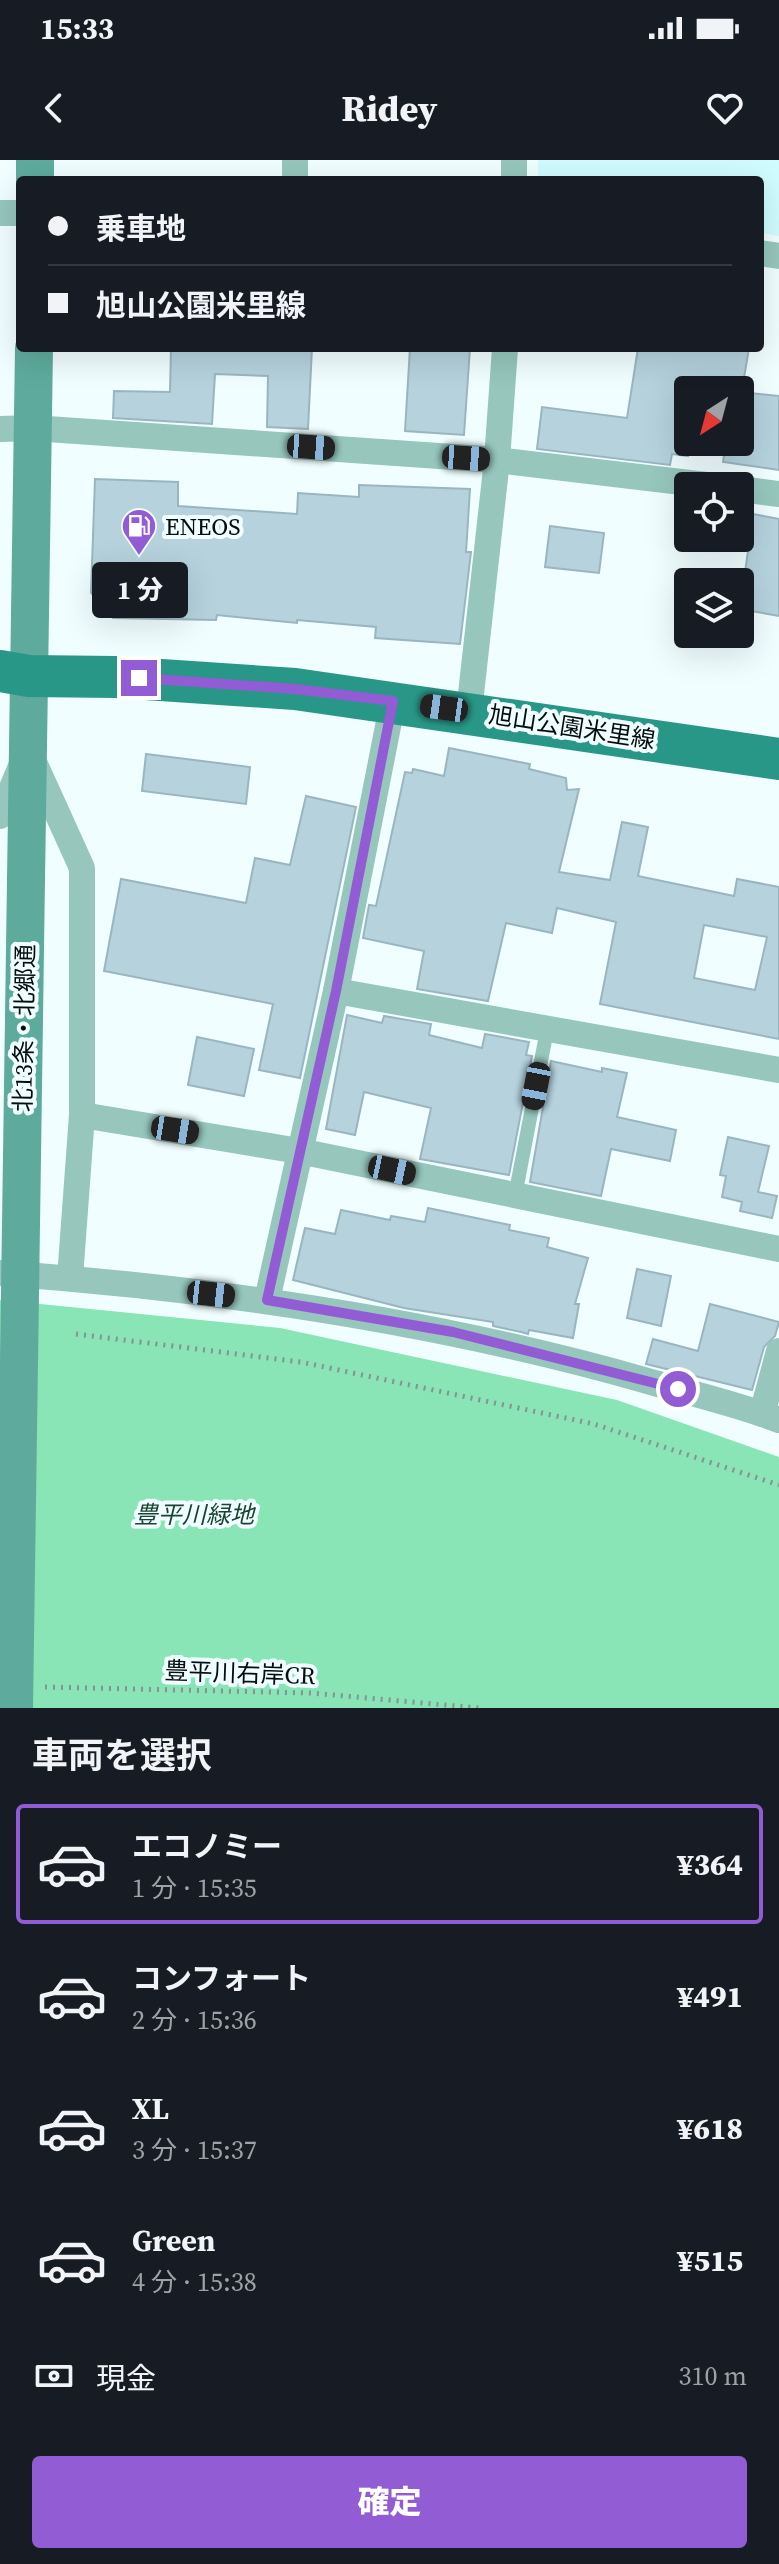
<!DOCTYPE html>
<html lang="ja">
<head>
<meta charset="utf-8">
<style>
	:root { --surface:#171b24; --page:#20242c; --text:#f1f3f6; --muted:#9ea1a6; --line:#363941; --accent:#925cd5 }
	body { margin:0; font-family:"Source Serif 4","Noto Sans JP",serif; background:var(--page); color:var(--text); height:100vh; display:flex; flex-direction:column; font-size:30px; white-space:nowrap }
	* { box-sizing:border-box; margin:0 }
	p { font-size:26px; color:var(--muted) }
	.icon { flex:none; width:44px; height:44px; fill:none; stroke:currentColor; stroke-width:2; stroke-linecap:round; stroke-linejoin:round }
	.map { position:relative; height:1548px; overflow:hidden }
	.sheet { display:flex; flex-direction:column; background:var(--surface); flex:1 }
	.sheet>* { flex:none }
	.guide { position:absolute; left:16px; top:16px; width:748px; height:176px; border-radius:8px; box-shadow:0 8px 32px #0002; display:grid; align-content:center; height:176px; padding:0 32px; background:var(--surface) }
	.needle { width:52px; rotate:216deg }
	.buttons { position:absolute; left:674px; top:216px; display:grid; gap:16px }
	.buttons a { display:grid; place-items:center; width:80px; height:80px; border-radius:8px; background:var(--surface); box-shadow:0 8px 32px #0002; font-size:40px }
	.end { position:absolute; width:36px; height:36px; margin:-18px; border:10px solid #925cd5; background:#fff; box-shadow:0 0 0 4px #fff }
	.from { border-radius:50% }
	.bubble { position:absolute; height:56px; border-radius:8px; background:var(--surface); box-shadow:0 8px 32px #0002; font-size:26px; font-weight:800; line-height:56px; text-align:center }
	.car { position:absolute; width:24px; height:48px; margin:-24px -12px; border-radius:10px; box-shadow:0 0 6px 2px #0007; background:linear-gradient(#222 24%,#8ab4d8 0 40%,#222 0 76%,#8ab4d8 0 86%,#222 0) }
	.guide b { display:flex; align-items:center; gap:28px; height:76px; font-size:30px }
	.guide b+b { border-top:2px solid var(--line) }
	.guide i { width:20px; height:20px; background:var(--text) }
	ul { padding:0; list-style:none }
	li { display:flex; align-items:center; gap:24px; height:120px; margin:0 16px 12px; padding:0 16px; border:4px solid transparent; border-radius:8px }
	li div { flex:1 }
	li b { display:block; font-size:30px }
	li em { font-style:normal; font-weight:800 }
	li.selected { border-color:var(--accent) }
	li>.icon { width:72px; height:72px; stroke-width:1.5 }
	h2 { padding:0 32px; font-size:36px; line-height:96px }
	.pay { display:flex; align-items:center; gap:20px; height:88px; padding:0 32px; font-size:30px }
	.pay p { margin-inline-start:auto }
	.cta { display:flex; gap:16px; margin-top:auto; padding:16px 32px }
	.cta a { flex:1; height:92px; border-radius:8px; background:var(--accent); color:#fff; font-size:32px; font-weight:800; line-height:92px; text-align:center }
	.status { display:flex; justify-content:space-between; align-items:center; height:56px; padding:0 40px; background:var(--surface); direction:ltr }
	.status svg { height:22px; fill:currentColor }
	header { display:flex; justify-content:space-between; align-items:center; height:104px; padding:0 32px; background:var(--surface); font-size:36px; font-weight:800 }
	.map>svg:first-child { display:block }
	.built { fill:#d0fcff }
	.green { fill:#89e4b6 }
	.building { fill:#b5d2dd; stroke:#99b6c0; stroke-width:2; fill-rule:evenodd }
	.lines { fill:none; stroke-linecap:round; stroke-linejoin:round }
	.path { stroke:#869293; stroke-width:5; stroke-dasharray:2 6; stroke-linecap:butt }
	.lane { stroke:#96c6bc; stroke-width:14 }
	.street { stroke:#96c6bc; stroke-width:26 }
	.secondary { stroke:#5eab9d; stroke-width:38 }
	.primary { stroke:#299787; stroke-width:42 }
	.secondary-bridge { stroke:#5eab9d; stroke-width:38 }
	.route { stroke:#925cd5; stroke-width:10 }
	.labels { text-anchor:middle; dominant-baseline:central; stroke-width:8; stroke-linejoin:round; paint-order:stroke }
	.poi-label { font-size:24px; fill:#040e0f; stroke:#f1feff; text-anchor:start }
	.street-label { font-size:24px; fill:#040e0f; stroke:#f1feff }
	.park-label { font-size:24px; font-style:italic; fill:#1a4431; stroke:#f1feff }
</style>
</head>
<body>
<div class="status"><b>15:33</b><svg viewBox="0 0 49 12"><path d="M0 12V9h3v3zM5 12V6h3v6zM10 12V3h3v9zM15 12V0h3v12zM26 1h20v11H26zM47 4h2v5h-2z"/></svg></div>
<header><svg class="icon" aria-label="back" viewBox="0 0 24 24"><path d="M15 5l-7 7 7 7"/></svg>Ridey<svg class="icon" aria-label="heart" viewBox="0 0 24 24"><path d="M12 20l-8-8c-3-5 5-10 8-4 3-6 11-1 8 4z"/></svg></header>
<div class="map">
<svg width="779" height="1548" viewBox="0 0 779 1548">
	<rect width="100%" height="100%" fill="#f1feff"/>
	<path class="built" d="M538,0H779V76L760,73V20H538Z"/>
	<path class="green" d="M0,1140L280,1168L617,1240L779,1297V1548H0Z"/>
	<g class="building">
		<path d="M171,188H312L308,269L267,267L268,216L215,214L212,264L113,258L114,231L170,232Z"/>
		<path d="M410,188H470L464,275L405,271Z"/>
		<path d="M638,188H749L742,230H688V296L672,294L670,305L537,289L542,247L627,258Z"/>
		<path d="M740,232L779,236V310L723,302L726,282H740Z"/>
		<path d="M95,319L178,322V346L297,354L298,333L359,337V325L470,329L466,392H471L460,484L375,478L376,467L297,460V463L217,455L216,460L113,458L91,433Z"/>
		<path d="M753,354L779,359V456L740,449Z"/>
		<path d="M550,366L604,373L599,413L545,407Z"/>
		<path d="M449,588L530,604L529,609L566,618L567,630L579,629L559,712L610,720L622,662L648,667L638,716L734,736L737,719L779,727V879L600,844L616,762L557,748L552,773L506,763L488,841L417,829L424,791L363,778L369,745L376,746L405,612L412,613L413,609L444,616ZM704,765L767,777L755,830L694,818Z"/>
		<path d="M146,594L250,607L246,644L142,631Z"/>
		<path d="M306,636L356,647L300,918L259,910L273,844L104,811L121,719L246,743L255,698L290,705Z"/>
		<path d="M347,855L382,863L384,856L431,864L429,875L482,888L485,874L529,882L526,895L532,896L509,1015L420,999L431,948L364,932L355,975L326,969Z"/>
		<path d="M197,877L254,889L244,936L188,925Z"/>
		<path d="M551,901L602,912V908L627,913L617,957L676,970L670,1001L611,989L601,1036L530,1022Z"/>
		<path d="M728,977L769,986L758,1032L777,1036L772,1058L740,1051L742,1042L722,1037L726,1016L720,1015Z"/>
		<path d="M428,1048L510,1065L509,1070L549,1078L547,1087L588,1098L575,1144H579L573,1178L529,1170L528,1174L521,1172L493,1166V1162L404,1148L293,1120L305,1068L335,1074L341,1050L390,1060L391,1056L425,1062Z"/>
		<path d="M637,1109L671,1116L661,1166L627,1158Z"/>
		<path d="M710,1144L779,1162L775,1176L764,1187L752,1230L646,1204L653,1179L698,1191Z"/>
	</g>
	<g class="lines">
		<g class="path">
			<path d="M76,1174L301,1202L594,1264L779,1325"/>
			<path d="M45,1527L311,1533L479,1548"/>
		</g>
		<path class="lane" d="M515,1036L547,870"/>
		<g class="street">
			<path d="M295,20V0"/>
			<path d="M514,20V0"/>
			<path d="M0,53H20"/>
			<path d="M760,93L779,96"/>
			<path d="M0,269L33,268L497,300L715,326"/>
			<path d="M740,329L779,334"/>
			<path d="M469,552L497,300L505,188"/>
			<path d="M33,600L82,708V955L70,1118"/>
			<path d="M0,656L22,604"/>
			<path d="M336,831L779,910"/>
			<path d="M82,955L299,991L779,1089"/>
			<path d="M0,1113C220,1129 439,1161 651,1222C694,1234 737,1244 779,1260"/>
			<path d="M267,1140L336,831L393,541"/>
			<path d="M762,1254L779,1191"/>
		</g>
		<g class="secondary">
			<path d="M35,20V0"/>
			<path d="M26,720L34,188"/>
		</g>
		<path class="primary" d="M0,511L29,516L116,517L295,529L779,599"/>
		<path class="secondary-bridge" d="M14,1548L26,720"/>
	</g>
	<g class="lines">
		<path class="route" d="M139,518L295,529L393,541L336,831L267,1140L453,1172L678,1229"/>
	</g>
	<defs>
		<symbol id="fuel-pin" viewBox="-11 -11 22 30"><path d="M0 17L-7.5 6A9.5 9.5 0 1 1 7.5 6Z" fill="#925cd5" stroke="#f1feff"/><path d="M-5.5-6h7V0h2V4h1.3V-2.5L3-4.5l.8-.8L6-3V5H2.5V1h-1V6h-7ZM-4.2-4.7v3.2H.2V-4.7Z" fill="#fff"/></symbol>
	</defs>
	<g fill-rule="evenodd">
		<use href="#fuel-pin" x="119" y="346" width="40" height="54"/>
	</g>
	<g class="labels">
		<g class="poi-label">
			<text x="165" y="366">ENEOS</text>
		</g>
		<g class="street-label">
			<text transform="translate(572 567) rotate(9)">旭山公園米里線</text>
			<text transform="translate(24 868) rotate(-89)">北13条・北郷通</text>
			<text transform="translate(240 1513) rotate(2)">豊平川右岸CR</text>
		</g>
		<g class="park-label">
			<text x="194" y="1354">豊平川緑地</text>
		</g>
	</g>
</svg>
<div class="buttons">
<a><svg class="needle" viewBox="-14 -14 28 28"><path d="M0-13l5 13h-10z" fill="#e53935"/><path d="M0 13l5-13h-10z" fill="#9ea1a6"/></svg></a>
<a><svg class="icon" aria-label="locate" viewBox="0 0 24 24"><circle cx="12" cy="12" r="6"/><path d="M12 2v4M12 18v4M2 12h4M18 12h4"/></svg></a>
<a><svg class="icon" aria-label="layers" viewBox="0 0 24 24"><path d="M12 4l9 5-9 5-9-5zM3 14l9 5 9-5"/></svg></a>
</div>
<i class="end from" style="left:678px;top:1229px"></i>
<i class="end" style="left:139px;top:518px"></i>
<div class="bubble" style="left:92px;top:402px;width:96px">1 分</div>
<i class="car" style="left:311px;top:287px;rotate:94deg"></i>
<i class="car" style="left:466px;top:298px;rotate:94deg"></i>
<i class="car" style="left:444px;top:548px;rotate:278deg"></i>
<i class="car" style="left:536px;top:926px;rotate:191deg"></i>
<i class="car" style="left:175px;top:970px;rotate:99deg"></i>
<i class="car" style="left:392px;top:1010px;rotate:102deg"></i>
<i class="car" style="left:211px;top:1134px;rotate:96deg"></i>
<div class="guide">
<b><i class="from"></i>乗車地</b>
<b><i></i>旭山公園米里線</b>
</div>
</div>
<section class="sheet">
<h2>車両を選択</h2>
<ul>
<li class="selected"><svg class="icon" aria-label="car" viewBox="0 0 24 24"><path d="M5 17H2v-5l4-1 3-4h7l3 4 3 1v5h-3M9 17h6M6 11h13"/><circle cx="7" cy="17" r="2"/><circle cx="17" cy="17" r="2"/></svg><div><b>エコノミー</b><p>1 分 · 15:35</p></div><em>¥364</em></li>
<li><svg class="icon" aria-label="car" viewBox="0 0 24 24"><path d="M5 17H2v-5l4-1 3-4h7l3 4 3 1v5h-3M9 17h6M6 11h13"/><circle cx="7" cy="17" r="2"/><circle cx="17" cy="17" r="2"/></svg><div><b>コンフォート</b><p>2 分 · 15:36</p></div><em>¥491</em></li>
<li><svg class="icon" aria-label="car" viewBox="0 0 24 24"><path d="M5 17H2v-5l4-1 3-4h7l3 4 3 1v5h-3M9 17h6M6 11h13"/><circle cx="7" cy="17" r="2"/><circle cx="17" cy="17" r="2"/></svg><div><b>XL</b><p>3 分 · 15:37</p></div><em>¥618</em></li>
<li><svg class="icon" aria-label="car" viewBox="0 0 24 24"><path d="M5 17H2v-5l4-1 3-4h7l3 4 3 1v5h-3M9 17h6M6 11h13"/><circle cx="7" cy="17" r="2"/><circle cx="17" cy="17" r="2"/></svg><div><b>Green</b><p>4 分 · 15:38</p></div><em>¥515</em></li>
</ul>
<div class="pay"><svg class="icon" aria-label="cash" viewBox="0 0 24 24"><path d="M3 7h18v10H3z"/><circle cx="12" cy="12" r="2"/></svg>現金<p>310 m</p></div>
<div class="cta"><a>確定</a></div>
</section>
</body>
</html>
